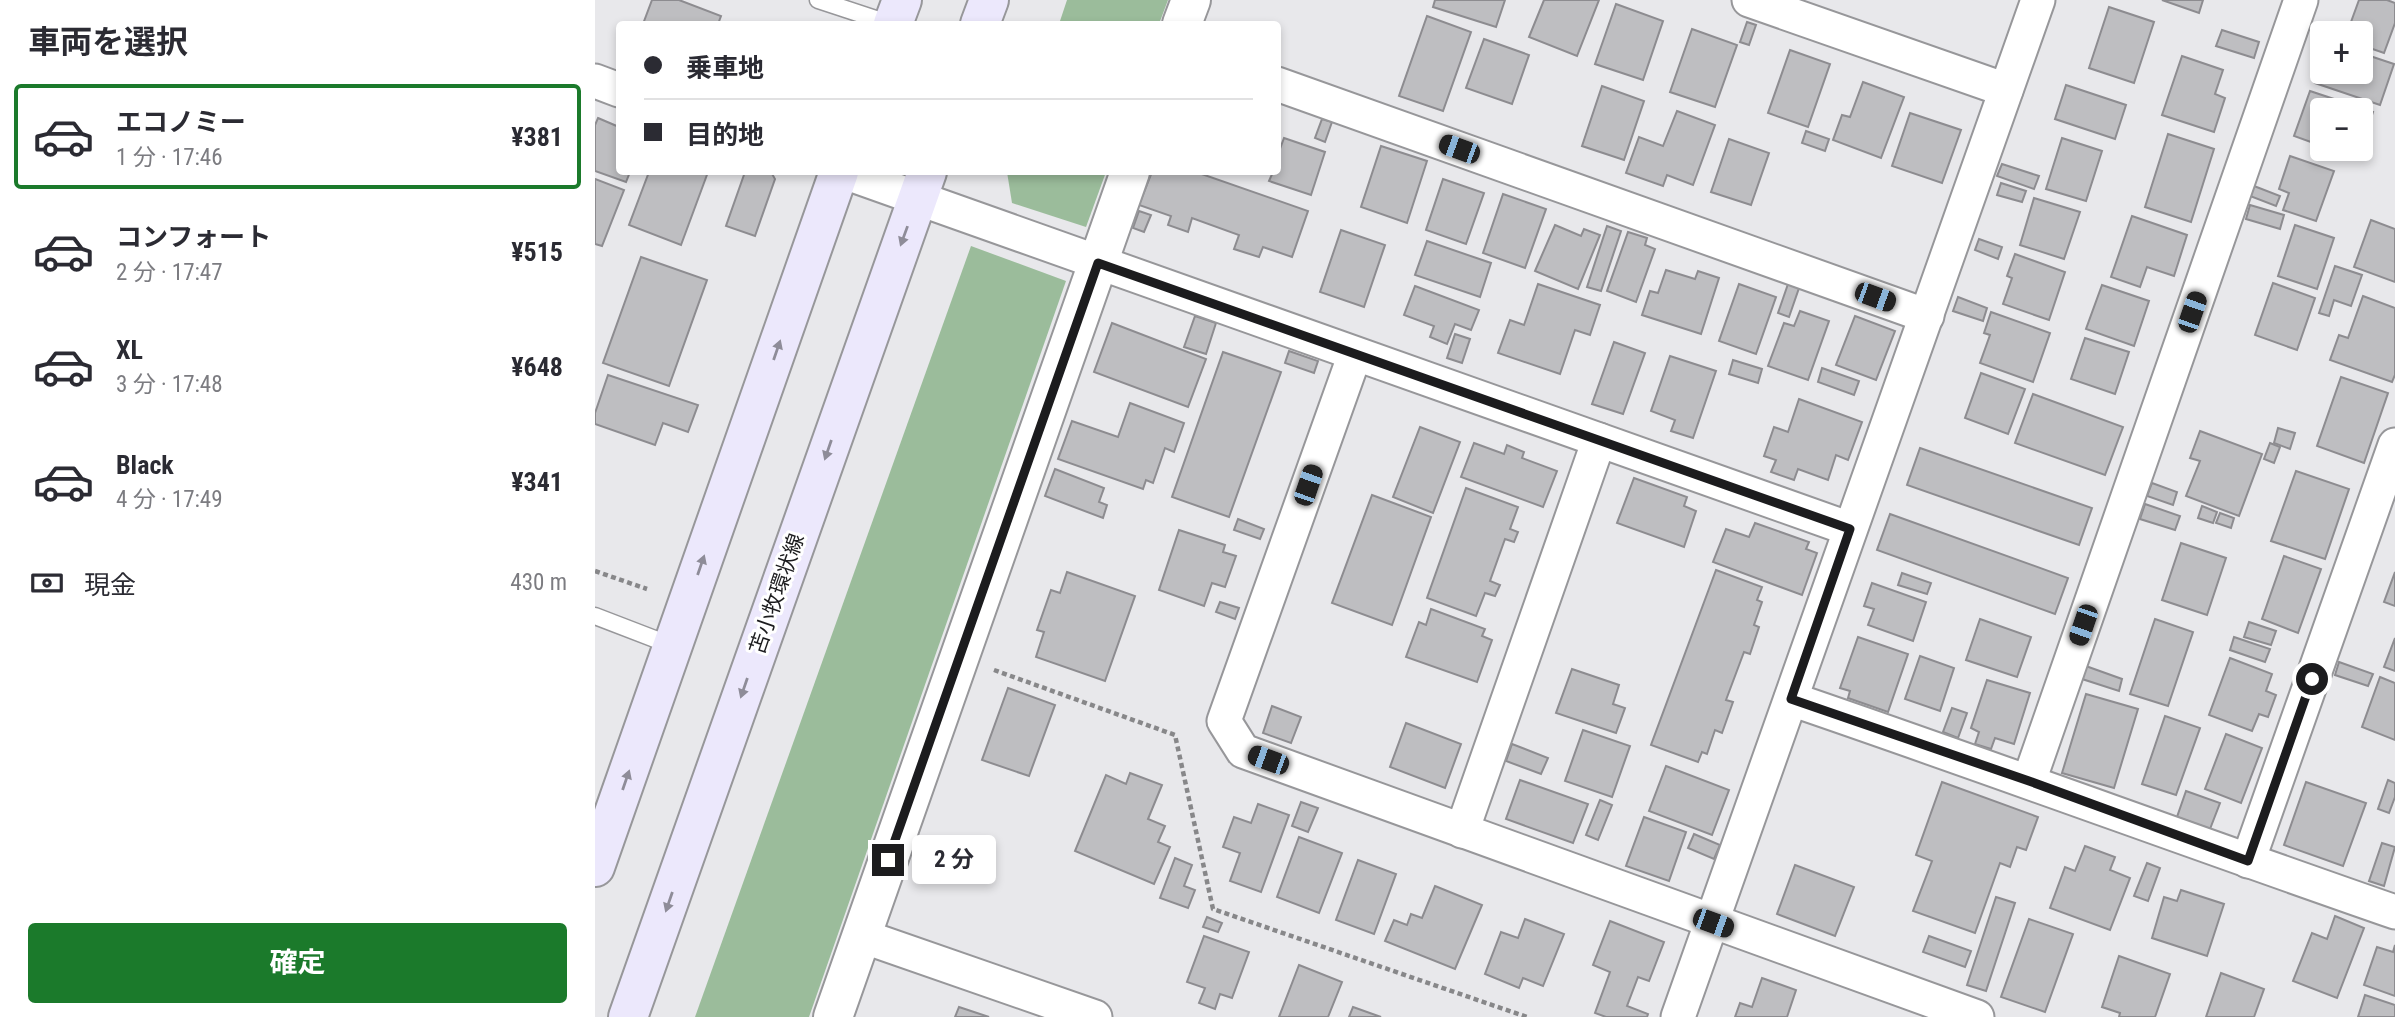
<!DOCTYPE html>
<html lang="ja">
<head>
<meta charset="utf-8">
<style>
	:root { --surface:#fff; --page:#f2f2f3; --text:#2b2b33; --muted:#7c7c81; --line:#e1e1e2; --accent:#1b7a2b }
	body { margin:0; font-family:"Roboto Condensed","Noto Sans JP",sans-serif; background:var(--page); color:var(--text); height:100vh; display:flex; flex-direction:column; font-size:26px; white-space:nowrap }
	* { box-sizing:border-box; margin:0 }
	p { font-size:23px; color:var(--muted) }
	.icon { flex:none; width:38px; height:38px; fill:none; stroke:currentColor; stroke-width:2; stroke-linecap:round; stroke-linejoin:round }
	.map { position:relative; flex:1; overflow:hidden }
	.panel { display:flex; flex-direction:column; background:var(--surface); width:595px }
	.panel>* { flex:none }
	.top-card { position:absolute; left:21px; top:21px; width:665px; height:154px; border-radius:7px; box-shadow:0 4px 10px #0003; display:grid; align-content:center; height:154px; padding:0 28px; background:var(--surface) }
	.buttons { position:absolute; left:1715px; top:21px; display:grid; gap:14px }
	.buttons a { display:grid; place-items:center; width:63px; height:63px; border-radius:7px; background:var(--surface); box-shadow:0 4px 10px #0003; font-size:35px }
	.end { position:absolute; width:32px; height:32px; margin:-16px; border:9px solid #1c1c1e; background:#fff; box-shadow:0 0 0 4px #fff }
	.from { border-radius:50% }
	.bubble { position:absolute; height:49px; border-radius:7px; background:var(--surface); box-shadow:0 4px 10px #0003; font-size:23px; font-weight:700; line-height:49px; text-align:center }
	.car { position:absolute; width:21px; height:42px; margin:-21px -10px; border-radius:9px; box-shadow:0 0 5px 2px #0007; background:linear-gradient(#222 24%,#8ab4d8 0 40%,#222 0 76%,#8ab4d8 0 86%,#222 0) }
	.top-card b { display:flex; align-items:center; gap:24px; height:66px; font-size:26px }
	.top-card b+b { border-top:2px solid var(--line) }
	.top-card i { width:18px; height:18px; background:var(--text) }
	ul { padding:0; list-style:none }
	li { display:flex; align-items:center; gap:21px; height:105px; margin:0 14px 10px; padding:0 14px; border:4px solid transparent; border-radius:7px }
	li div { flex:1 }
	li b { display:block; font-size:26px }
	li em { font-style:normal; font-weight:700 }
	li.current { border-color:var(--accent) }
	li>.icon { width:63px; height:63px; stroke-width:1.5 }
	h2 { padding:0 28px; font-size:32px; line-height:84px }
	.pay { display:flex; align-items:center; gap:18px; height:77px; padding:0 28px; font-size:26px }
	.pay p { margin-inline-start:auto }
	.action { display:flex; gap:14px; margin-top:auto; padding:14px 28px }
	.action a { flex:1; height:80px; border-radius:7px; background:var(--accent); color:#fff; font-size:28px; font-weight:700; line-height:80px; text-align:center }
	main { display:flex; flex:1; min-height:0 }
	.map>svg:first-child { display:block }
	.forest { fill:#9bbc9b }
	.building { fill:#bebec1; stroke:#8d8c90; stroke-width:2 }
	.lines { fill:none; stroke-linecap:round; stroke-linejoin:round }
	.service-casing { stroke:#97979a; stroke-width:19 }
	.minor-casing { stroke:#97979a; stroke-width:37 }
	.tertiary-casing { stroke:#97979a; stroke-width:42 }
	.secondary-casing { stroke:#97979a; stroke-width:42 }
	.path { stroke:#878789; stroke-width:4.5; stroke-dasharray:5 3.5; stroke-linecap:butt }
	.service { stroke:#fff; stroke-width:16 }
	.minor { stroke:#fff; stroke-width:33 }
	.tertiary { stroke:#fff; stroke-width:38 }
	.secondary { stroke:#ece8fc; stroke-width:38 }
	.oneway { fill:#8e8c98 }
	.route { stroke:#1c1c1e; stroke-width:9 }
	.labels { text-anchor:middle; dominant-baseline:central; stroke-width:6; stroke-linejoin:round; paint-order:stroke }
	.street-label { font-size:21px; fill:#1c1c1e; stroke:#fff }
</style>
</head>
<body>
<main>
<section class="panel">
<h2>車両を選択</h2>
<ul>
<li class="current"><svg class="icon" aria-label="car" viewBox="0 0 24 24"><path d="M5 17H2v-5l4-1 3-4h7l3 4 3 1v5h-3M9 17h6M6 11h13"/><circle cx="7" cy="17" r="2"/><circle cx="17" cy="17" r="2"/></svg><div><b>エコノミー</b><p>1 分 · 17:46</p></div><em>¥381</em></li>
<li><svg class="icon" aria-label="car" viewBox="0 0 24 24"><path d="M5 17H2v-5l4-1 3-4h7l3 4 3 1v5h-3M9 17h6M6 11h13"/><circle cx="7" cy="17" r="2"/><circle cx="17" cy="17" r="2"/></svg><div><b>コンフォート</b><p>2 分 · 17:47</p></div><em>¥515</em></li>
<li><svg class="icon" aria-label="car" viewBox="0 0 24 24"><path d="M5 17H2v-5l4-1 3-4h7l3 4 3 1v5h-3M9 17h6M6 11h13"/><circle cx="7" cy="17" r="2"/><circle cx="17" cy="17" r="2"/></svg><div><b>XL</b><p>3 分 · 17:48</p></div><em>¥648</em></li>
<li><svg class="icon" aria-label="car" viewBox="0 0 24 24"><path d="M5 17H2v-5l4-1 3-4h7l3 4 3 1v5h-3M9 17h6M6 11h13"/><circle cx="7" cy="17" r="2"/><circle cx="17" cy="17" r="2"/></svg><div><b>Black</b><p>4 分 · 17:49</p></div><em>¥341</em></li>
</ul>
<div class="pay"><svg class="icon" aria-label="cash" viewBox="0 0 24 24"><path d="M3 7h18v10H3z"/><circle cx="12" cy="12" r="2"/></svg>現金<p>430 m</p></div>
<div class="action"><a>確定</a></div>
</section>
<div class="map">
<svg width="1800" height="1017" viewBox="0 0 1800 1017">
	<rect width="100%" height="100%" fill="#e8e8eb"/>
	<g class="forest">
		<path d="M472,0H573L564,24H464Z"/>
		<path d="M412,172H511L491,227L417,203Z"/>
		<path d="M376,246L471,281L214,1017H100Z"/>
	</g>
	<g class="building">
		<path d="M57,0H84L126,16L123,24H48Z"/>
		<path d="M840,0H910L901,27L838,7Z"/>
		<path d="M949,0H1004L982,56L934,37Z"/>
		<path d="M1567,0H1608L1604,13Z"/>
		<path d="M1764,0H1792L1800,3V23L1789,53L1766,45V33H1752Z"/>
		<path d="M1021,4L1068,21L1048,80L1000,64Z"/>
		<path d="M1514,7L1559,22L1539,83L1494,68Z"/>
		<path d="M832,16L876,32L848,111L804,96Z"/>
		<path d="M1152,22L1161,25L1154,45L1145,42Z"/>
		<path d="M1097,29L1142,45L1120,107L1075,92Z"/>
		<path d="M1627,30L1664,42L1659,58L1621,46Z"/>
		<path d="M889,39L934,55L917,104L871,88Z"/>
		<path d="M1195,50L1235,64L1213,127L1173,113Z"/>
		<path d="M1766,53L1799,64L1785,105L1720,83L1727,62V72H1766Z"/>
		<path d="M1587,56L1628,70L1620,94L1630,98L1619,132L1567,115Z"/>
		<path d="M1268,82L1309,97L1286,158L1238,140L1247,115L1255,117Z"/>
		<path d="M1471,85L1531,105L1520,139L1460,119Z"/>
		<path d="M1007,86L1049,101L1029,160L987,146Z"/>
		<path d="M1715,91L1778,112L1763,158L1736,149H1766V110H1727V146L1699,136Z"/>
		<path d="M1082,111L1120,125L1098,185L1072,175L1068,186L1031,173L1044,137L1068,146Z"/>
		<path d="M1315,113L1366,130L1347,183L1297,166Z"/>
		<path d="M3,118L24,127V172H35L31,182L0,171V125Z"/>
		<path d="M727,119L737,122L730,142L720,138Z"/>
		<path d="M1211,131L1234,139L1230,151L1207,143Z"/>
		<path d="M1573,134L1619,149L1596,222L1550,207Z"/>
		<path d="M689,138L730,152L716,195L674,181L678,172H682V157Z"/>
		<path d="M1467,138L1507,151L1491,201L1451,189Z"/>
		<path d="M1134,139L1174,153L1156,205L1116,192Z"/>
		<path d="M786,146L832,161L812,223L766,207Z"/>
		<path d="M1695,156L1739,171L1721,221L1688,210L1694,193L1684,189Z"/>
		<path d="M1407,164L1444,176L1439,189L1402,176Z"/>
		<path d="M54,172H113L86,245L34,225Z"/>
		<path d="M150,172H176L180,179L160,236L131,226Z"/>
		<path d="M557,172H601L713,211L697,257L668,247L664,257L639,249L644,235L597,218L593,232L573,225L576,216L544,205Z"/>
		<path d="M0,179L29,190L7,246L0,244Z"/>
		<path d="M848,179L889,193L871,244L831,230Z"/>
		<path d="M1406,183L1431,191L1427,202L1402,195Z"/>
		<path d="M1659,186L1685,196L1681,206L1655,196Z"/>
		<path d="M908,194L951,209L930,268L888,253Z"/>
		<path d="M1439,198L1485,212L1469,259L1425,245Z"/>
		<path d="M1655,205L1689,215L1685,229L1651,219Z"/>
		<path d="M544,211L556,215L549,232L538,228Z"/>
		<path d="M1537,216L1592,235L1579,276L1552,267L1545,287L1516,277Z"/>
		<path d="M1776,220L1800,229V282L1759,267Z"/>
		<path d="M960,225L986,236L989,229L1005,235L983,289L940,271Z"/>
		<path d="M1700,225L1739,238L1722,289L1683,276Z"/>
		<path d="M1012,226L1026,231L1006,291L992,287Z"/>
		<path d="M746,230L790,245L769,307L725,292Z"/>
		<path d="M1033,232L1052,238L1050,245L1060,249L1041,302L1012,291Z"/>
		<path d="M1384,239L1407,247L1403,259L1380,250Z"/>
		<path d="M832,241L896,263L885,297L820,275Z"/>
		<path d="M1420,254L1470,272L1454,320L1408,304L1417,278L1412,276Z"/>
		<path d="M46,257L112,280L74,386L8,363Z"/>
		<path d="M1740,266L1767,275L1756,306L1739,300L1734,316L1724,313Z"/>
		<path d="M1071,270L1100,279L1103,271L1124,278L1106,334L1047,315L1055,291L1063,293Z"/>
		<path d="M1678,283L1720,298L1702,350L1660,335Z"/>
		<path d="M943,284L1005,305L995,335L980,330L965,374L903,353L915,320L929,325Z"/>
		<path d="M1144,284L1181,297L1161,354L1124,341Z"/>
		<path d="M1193,284L1204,288L1194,317L1183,313Z"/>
		<path d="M1507,285L1554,301L1539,346L1491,329Z"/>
		<path d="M820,286L884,310L876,330L860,324L852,344L835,337L839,326L809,315Z"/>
		<path d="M1768,296L1800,308V375L1797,382L1735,360L1744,335L1753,338Z"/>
		<path d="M1363,297L1392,308L1388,321L1358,311Z"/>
		<path d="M1205,311L1234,321L1213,380L1173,366L1189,323L1199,326Z"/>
		<path d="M1396,312L1455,333L1438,382L1385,363L1395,335L1389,333Z"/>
		<path d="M600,316L621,323L611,354L589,347Z"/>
		<path d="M1260,316L1300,331L1281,380L1241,365Z"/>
		<path d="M517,323L611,359L593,407L499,372Z"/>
		<path d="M860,334L875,339L867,363L852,358Z"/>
		<path d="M1490,338L1534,352L1520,394L1476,379Z"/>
		<path d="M1019,342L1050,353L1028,414L997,404Z"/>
		<path d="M694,351L723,361L719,373L690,363Z"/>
		<path d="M628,352L686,372L634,517L577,497Z"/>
		<path d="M1075,356L1121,371L1098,438L1076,431L1080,420L1056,411Z"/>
		<path d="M1138,360L1167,369L1163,383L1134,374Z"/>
		<path d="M1227,368L1264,381L1259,395L1223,382Z"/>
		<path d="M1386,373L1430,389L1413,434L1370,418Z"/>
		<path d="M13,375L103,405L93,432L68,423L60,445L0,424V413Z"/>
		<path d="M1746,377L1793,393L1769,463L1722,446Z"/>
		<path d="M1438,394L1528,427L1510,475L1420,443Z"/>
		<path d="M1204,399L1267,422L1253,460L1241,455L1233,480L1203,469L1199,480L1176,472L1181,460L1169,456L1179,427L1193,432Z"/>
		<path d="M535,403L589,423L579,452L570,448L558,483L551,480L548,489L463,459L477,421L523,437Z"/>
		<path d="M825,427L865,442L838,513L798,497Z"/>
		<path d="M1683,428L1700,433L1695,449L1679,443Z"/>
		<path d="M1605,431L1667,454L1644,516L1591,496L1605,461L1595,458Z"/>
		<path d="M879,443L909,454L912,445L929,452L927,458L962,471L948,507L866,477Z"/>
		<path d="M1675,443L1685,447L1679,463L1669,459Z"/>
		<path d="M1325,448L1497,508L1484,545L1312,485Z"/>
		<path d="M460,469L509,488L504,502L512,505L508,518L450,496Z"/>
		<path d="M1701,471L1754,489L1730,559L1676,541Z"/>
		<path d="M1039,478L1092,497L1089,506L1101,511L1089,547L1022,523Z"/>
		<path d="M1557,483L1582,492L1578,505L1552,496Z"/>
		<path d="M871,488L923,507L915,529L923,532L919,542L910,539L895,581L905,585L900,596L890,593L881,616L832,598Z"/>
		<path d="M777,495L836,517L797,625L737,603Z"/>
		<path d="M1550,504L1585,516L1580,530L1545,519Z"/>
		<path d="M1607,506L1622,512L1618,523L1603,518Z"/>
		<path d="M1625,513L1639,518L1636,528L1621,523Z"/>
		<path d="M1295,514L1473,578L1460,614L1282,550Z"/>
		<path d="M643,519L669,529L665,539L639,530Z"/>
		<path d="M1160,523L1214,542L1211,549L1222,553L1207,595L1118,562L1131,529L1154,537Z"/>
		<path d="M584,530L630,545L628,552L641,556L630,587L617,583L609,606L564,590Z"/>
		<path d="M1586,543L1631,558L1612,615L1567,600Z"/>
		<path d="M1689,556L1726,569L1703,633L1667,619Z"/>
		<path d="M1121,570L1167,587L1162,600L1167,602L1159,625L1164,627L1155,654L1149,652L1131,700L1138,702L1127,733L1120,730L1112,754L1107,752L1103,762L1056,745Z"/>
		<path d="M472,572L540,596L510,681L441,657L449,632L442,630L456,590L465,593Z"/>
		<path d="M1800,572V606L1789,602Z"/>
		<path d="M1307,573L1336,583L1332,594L1303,585Z"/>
		<path d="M1277,583L1331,602L1318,641L1273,625L1279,609L1269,606Z"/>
		<path d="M625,602L644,608L640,619L621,612Z"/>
		<path d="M836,609L890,629L887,636L897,640L882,682L811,657L824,622L831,625Z"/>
		<path d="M1385,619L1436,637L1422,677L1371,660Z"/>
		<path d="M1560,619L1598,632L1573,706L1535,694Z"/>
		<path d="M1654,622L1681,631L1676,645L1649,637Z"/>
		<path d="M1263,637L1313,654L1293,712L1253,698L1255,691L1245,688Z"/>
		<path d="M1639,637L1675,649L1670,662L1635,650Z"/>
		<path d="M1800,638V671L1789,667Z"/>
		<path d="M1325,656L1359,668L1345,711L1310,699Z"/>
		<path d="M1635,658L1677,674L1671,691L1681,695L1673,717L1664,714L1657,731L1614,715Z"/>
		<path d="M1744,662L1778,674L1773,686L1740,675Z"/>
		<path d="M1488,665L1527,679L1524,691L1484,678Z"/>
		<path d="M977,669L1024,685L1018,704L1030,708L1021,733L961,713Z"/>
		<path d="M1785,677L1800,683V740L1767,727Z"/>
		<path d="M1392,680L1435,693L1419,744L1400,738L1396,749L1380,744L1384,732L1376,728Z"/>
		<path d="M413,688L460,705L434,776L387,760Z"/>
		<path d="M1491,694L1543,709L1519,788L1467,773Z"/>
		<path d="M677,706L706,717L696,743L668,733Z"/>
		<path d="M1357,708L1372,713L1363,738L1348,732Z"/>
		<path d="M1570,716L1605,728L1581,795L1547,784Z"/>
		<path d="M811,723L866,744L850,788L795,767Z"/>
		<path d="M988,730L1035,746L1017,797L970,781Z"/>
		<path d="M1631,734L1667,748L1646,803L1610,789Z"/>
		<path d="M917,744L953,758L946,774L911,761Z"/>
		<path d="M1071,766L1134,790L1117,835L1054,811Z"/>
		<path d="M535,773L567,785L553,819L570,826L563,842L575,847L559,884L480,851L511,775L531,784Z"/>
		<path d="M925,780L993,804L978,843L911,819Z"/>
		<path d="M1793,780L1800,783V797L1794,813L1783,809Z"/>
		<path d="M1347,782L1443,817L1431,850L1422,847L1415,867L1405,863L1380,933L1318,911L1337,861L1321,855Z"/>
		<path d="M1711,782L1771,803L1748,866L1689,845Z"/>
		<path d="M1591,791L1625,803L1615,829L1582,817Z"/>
		<path d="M1005,800L1017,805L1003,840L991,835Z"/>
		<path d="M706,802L723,808L713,832L697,826Z"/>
		<path d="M663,804L694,815L666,892L635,881L645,853L628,847L639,817L656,823Z"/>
		<path d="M1049,817L1091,832L1074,881L1031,866Z"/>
		<path d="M1099,834L1125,845L1119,859L1093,848Z"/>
		<path d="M704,837L747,853L724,913L682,897Z"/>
		<path d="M1787,843L1800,847L1789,886L1774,881Z"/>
		<path d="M1490,846L1520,857L1515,870L1535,878L1515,930L1455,908L1470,867L1480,871Z"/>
		<path d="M580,858L597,865L589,886L600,890L593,908L565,898Z"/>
		<path d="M763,860L801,874L779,934L741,920Z"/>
		<path d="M1552,863L1565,868L1553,901L1539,896Z"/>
		<path d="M1200,865L1259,887L1240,936L1182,914Z"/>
		<path d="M840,886L887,905L860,969L790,941L799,920L812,925L816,914L827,918Z"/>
		<path d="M1586,890L1629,904L1612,956L1557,938L1569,897L1582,901Z"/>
		<path d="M1401,897L1420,903L1391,991L1372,985Z"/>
		<path d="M1740,916L1769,928L1742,998L1698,981L1717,933L1732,939Z"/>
		<path d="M612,917L627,923L623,932L608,927Z"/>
		<path d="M930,919L969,934L948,986L928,978L924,988L890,974L906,932L923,938Z"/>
		<path d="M1434,919L1478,934L1450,1012L1406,997Z"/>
		<path d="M1015,921L1069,942L1054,981L1043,977L1032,1006L1053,1014L1052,1017H1011L1000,1013L1015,972L998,965Z"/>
		<path d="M609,936L654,952L637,998L625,994L620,1009L604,1003L610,988L592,982Z"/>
		<path d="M1334,936L1376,951L1370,967L1328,952Z"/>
		<path d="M1800,945V996L1769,985L1782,947L1798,952Z"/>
		<path d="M1524,956L1575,974L1560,1017H1524L1525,1013L1507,1007Z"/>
		<path d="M704,965L747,982L733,1017H684Z"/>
		<path d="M1626,973L1669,989L1659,1017H1611Z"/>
		<path d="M1167,978L1201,990L1192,1017H1140L1145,1003L1157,1007Z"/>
		<path d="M1770,995L1800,1005V1017H1763Z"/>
		<path d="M364,1007L394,1017H360Z"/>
		<path d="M758,1007L786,1017H754Z"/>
	</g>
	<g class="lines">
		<defs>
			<g id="service">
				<path d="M223,0L296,24"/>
				<path d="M0,616L78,646"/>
			</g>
			<g id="minor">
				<path d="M1154,0L1411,90"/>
				<path d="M0,81L24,90"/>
				<path d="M682,84L1332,316"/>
				<path d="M249,172L1255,529"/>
				<path d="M760,354L629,721L648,751L1382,1017"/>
				<path d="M1196,699C1398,768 1598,842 1800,912"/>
				<path d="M1434,781L1706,0"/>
				<path d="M867,831L1004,440"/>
				<path d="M1653,861L1800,445"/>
				<path d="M267,936L500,1017"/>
				<path d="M1083,1017L1443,0"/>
			</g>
			<g id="tertiary">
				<path d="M587,24L596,0"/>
				<path d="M238,1017L535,172"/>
			</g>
			<g id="secondary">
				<path d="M298,24L307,0"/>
				<path d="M385,24L394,0"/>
				<path d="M0,867L244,172"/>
				<path d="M33,1017L332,172"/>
			</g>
		</defs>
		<use href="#service" class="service-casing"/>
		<use href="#minor" class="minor-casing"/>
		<use href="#tertiary" class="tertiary-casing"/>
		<use href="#secondary" class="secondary-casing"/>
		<g class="path">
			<path d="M0,571L52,589"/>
			<path d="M399,670L580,735L618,909L932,1017"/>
		</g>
		<use href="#service" class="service"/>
		<use href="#minor" class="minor"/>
		<use href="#tertiary" class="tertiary"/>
		<use href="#secondary" class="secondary"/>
	</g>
	<defs><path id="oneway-solid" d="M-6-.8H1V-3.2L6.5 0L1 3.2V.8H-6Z" transform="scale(1.75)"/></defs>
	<g class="oneway">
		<use href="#oneway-solid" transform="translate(309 236) rotate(110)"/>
		<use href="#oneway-solid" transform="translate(182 350) rotate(-71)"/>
		<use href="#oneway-solid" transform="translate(233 450) rotate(109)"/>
		<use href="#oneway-solid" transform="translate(106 565) rotate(-71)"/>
		<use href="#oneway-solid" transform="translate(149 688) rotate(109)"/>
		<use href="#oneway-solid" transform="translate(31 780) rotate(-71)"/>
		<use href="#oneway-solid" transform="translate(74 902) rotate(109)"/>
	</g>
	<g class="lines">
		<path class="route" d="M293,860L503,263L1255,529L1196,699L1434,781L1653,861L1717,679"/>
	</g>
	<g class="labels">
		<g class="street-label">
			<text transform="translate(182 594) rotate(-71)">苫小牧環状線</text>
		</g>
	</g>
</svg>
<div class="buttons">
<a>+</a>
<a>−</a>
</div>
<i class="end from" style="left:1717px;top:679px"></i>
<i class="end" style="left:293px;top:860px"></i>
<div class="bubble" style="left:317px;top:835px;width:84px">2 分</div>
<i class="car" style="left:864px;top:149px;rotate:290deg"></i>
<i class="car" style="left:1280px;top:297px;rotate:110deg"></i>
<i class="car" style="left:1597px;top:312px;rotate:19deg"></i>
<i class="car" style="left:713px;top:485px;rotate:19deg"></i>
<i class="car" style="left:1488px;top:625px;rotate:199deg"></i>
<i class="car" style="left:673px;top:760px;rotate:290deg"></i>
<i class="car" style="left:1118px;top:923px;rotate:110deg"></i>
<div class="top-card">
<b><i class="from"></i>乗車地</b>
<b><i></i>目的地</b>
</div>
</div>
</main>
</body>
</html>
